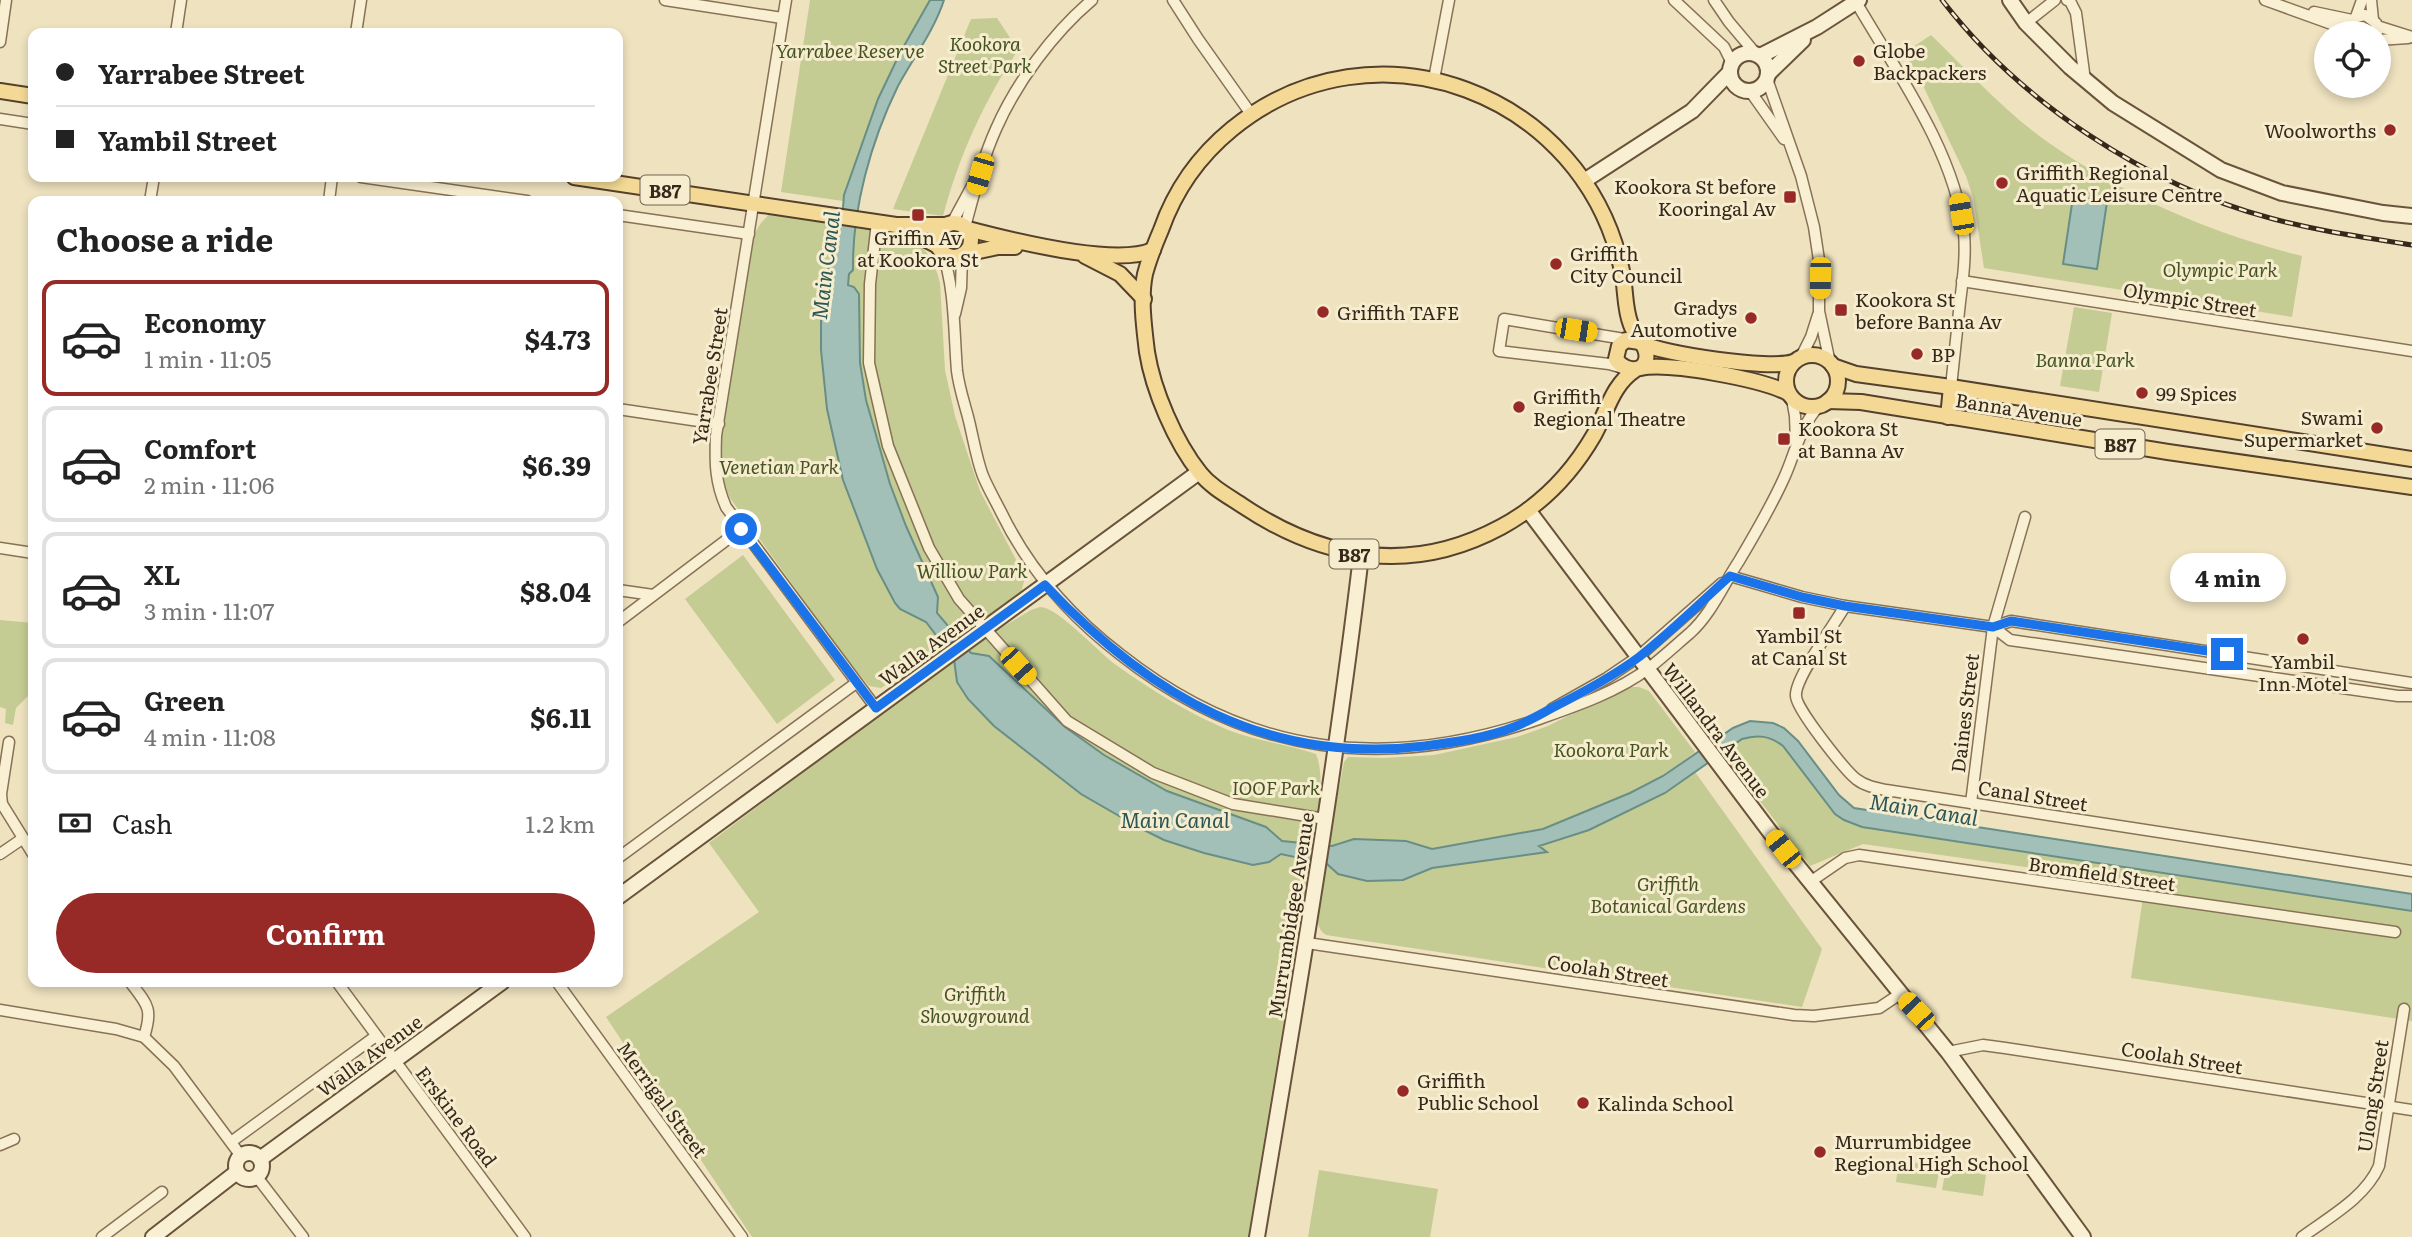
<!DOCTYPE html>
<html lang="en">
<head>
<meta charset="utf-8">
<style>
	:root { --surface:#fff; --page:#f6f6f6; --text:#222; --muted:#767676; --line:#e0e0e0; --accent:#972926 }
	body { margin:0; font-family:Literata,serif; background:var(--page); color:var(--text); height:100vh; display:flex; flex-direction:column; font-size:26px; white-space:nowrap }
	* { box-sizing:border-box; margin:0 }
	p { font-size:23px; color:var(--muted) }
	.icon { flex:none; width:38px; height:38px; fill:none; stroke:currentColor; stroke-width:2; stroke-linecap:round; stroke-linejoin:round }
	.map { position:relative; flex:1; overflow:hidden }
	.side { position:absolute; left:28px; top:196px; width:595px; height:791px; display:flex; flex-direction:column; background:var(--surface); border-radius:14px; box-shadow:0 4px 10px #0003 }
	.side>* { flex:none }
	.hud { position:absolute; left:28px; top:28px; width:595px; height:154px; border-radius:14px; box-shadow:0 4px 10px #0003; display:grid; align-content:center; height:154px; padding:0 28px; background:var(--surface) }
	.fabs { position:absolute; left:2314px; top:21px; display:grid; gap:14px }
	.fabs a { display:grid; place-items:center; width:77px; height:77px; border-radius:50%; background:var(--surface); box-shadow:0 4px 10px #0003; font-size:35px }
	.end { position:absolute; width:32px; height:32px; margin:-16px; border:9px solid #1a73e8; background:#fff; box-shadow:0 0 0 4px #fff }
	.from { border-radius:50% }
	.bubble { position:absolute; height:49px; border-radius:24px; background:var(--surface); box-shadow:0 4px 10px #0003; font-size:23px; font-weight:700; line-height:49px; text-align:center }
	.car { position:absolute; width:21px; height:42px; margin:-21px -10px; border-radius:9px; box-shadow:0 0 5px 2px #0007; background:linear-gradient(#f5c518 24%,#345 0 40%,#f5c518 0 76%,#345 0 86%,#f5c518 0) }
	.hud b { display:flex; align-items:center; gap:24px; height:66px; font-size:26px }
	.hud b+b { border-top:2px solid var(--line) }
	.hud i { width:18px; height:18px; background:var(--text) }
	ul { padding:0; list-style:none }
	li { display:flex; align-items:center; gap:21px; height:116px; margin:0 14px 10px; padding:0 14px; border:4px solid var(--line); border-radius:14px }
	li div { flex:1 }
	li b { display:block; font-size:26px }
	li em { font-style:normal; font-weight:700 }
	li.active { border-color:var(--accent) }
	li>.icon { width:63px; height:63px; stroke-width:1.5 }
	h2 { padding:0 28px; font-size:32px; line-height:84px }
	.pay { display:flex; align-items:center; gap:18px; height:77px; padding:0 28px; font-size:26px }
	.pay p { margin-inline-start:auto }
	.action { display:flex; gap:14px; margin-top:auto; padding:14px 28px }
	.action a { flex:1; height:80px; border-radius:42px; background:var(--accent); color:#fff; font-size:28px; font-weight:700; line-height:80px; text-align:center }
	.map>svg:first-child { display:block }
	.green { fill:#c4cc93 }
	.water { fill:#a2c0b8; stroke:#698e86; stroke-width:2 }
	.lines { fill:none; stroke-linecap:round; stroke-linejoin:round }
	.street-casing { stroke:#877257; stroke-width:13 }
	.secondary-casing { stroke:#69533a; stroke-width:18 }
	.primary-casing { stroke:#54402c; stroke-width:18 }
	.street { stroke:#f9efd2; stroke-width:10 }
	.secondary { stroke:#f9efd2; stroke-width:14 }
	.primary { stroke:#f3d995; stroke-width:14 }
	.rail-casing { stroke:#36291c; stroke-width:5 }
	.rail { stroke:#f6ecce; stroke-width:2.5; stroke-dasharray:8; stroke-linecap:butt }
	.route { stroke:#1a73e8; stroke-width:9 }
	.poi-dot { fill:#972926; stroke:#f6ecce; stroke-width:2.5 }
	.labels { text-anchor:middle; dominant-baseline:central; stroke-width:6; stroke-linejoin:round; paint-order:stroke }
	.shield { fill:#f6ecce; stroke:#706451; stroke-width:2 }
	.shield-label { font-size:18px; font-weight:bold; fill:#36291c }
	.park-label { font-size:19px; font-style:italic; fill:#455322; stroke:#f6ecce }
	.poi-label { font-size:19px; fill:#36291c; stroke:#f6ecce; text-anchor:start }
	.street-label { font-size:19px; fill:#36291c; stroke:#f6ecce }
	.water-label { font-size:21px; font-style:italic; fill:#2b5655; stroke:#f6ecce }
</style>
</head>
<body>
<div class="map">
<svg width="2412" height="1237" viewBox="0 0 2412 1237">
	<rect width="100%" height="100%" fill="#eee2bf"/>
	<g class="green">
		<path d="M810,0H930L900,53L878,99L843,201L781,192Z"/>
		<path d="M997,18L1018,50C983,103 959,156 943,216L893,209L971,19Z"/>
		<path d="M1931,35C1969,72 2006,113 2049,143C2125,196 2212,234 2302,256L2292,317L1984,268L1973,197L1966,176L1918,75L1904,53Z"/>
		<path d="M771,212L840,220L838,248L828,271H834L831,283L825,282L821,304V350L827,409L843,480L877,569L900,609L926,622L945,646L881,688L869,686L847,660L730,498C719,477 720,457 722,434L753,236L761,223Z"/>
		<path d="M855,225C898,231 928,234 940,283L945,370L955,416L980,491L1025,577L1021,593L961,640L937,613L938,597L906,526L890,484L866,400L860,363L859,294L852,285L846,284Z"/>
		<path d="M2074,307L2112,313L2099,392L2060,386Z"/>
		<path d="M743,555L835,680L777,724L685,599Z"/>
		<path d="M1040,607C1058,607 1098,652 1116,665C1151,690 1188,713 1228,730C1256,741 1288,744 1316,754C1326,778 1317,820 1312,845L1281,841L1266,827L1167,791L1104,755L1065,727L990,657L971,653L967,648L1031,610Z"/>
		<path d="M0,620L33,623V691L16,708L13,725L5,723L6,709L0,707Z"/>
		<path d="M955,659L1113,813L1164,840L1252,865L1269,862L1281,854L1310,860L1248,1237H752L606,1017L759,912L709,843Z"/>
		<path d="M1631,687H1639L1649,691L1695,752L1663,776L1630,793L1543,829L1432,849L1406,841L1328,846L1344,762L1348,757L1384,758L1434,755L1517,737L1548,726L1623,688Z"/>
		<path d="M1752,735L1774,739L1783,746L1835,814L1844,820L1862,827L2412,911V1021L2131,978L2145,884L1863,844L1810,866L1723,753L1742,739Z"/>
		<path d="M1695,772L1822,949L1802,1007L1326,935C1307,924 1323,882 1327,864L1338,874L1403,880L1432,868L1546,851L1538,847C1594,828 1647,805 1695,772Z"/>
		<path d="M1899,1160L1940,1167L1936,1188L1896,1182Z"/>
		<path d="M1946,1168L1986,1175L1983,1196L1942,1190Z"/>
		<path d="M1319,1170L1438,1189L1430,1237H1308Z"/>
	</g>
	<g class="water">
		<path d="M930,0H944C934,31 913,58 898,86C871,141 852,209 853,270L849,274L848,285L854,287L859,294L860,363L866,400L890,484L906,526L938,597L937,613L971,653L989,656L1065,727L1104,755L1167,791L1266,827L1282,841L1332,846L1354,839L1406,841L1432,849L1543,829L1630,793L1663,776L1733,728L1750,721L1773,723L1784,728L1798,741L1839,795L1854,808L2412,894V911L1862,827L1844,820L1835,814L1783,746C1770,736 1758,734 1742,739L1665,793L1589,830L1539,846L1547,852L1432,868L1403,880L1367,881L1338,874L1327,864L1281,854L1269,862L1253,865L1204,853L1164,840L1142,829L1081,794L994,726L968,699L957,682L954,659L926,622L900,609L895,603L877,569L843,480L827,409L821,350V304L826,283H832L834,272L828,271L842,221L844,195L878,99L900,53Z"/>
		<path d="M2073,197L2107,202L2097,269L2063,264Z"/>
	</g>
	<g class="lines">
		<defs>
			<g id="street">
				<path d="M665,0L782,18"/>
				<path d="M786,0L716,436C715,462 715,482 726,507L876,708"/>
				<path d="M1173,0L1198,39L1251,114"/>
				<path d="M1674,0L1724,47L1732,63"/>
				<path d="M1714,0L1729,22L1756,54"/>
				<path d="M2067,0L2070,1L2076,13L2085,80"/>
				<path d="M2265,0L2337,26L2347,33"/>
				<path d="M2371,0L2373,20"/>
				<path d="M1856,2C1896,71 1955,152 1964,233C1966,256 1963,279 1960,302C1957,330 1954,358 1951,387"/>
				<path d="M2314,12L2352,20"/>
				<path d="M2356,17L2362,0"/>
				<path d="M2026,23L2055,0"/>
				<path d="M2349,26L2356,17L2365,15L2376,23L2377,33"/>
				<path d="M2377,26L2412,37"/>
				<path d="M176,33L181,0"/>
				<path d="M356,33L361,0"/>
				<path d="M2378,40L2408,38"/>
				<path d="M0,42L6,0"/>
				<path d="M1434,79L1449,0"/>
				<path d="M1767,79L1801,176L1814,227L1819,260V311L1830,363"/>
				<path d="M1750,91L1784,139"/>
				<path d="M0,119L33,124"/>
				<path d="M361,177L527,201"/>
				<path d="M150,201L154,177"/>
				<path d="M329,201L332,177"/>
				<path d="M618,215L749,234"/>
				<path d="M877,222L870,284L869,363L888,446L929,548L959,599L1067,721L1153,773L1233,804L1325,819"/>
				<path d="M952,223L973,184"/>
				<path d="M965,227C974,194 982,160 996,129C1016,83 1053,33 1092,0"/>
				<path d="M942,252C955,285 954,336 957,371C959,387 964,402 968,417C973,436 976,458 983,476C988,488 995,500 1001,512C1029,570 1070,616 1121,655C1249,756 1386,772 1539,719C1576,706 1617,692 1649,668C1663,657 1676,645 1690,633C1712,613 1723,585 1739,561C1755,534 1771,507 1784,478C1795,454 1800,426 1819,406"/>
				<path d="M1962,281L2412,351"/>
				<path d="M955,314L961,288L962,256"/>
				<path d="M1801,357L1811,337L1818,315"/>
				<path d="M1623,368L1609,364L1499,351L1504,319L1630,340"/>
				<path d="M1792,399L1795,416L1796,441"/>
				<path d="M618,409L719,424"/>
				<path d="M0,548L33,553"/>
				<path d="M1730,576L1802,597L1845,606L1993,627L2011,621L2412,683"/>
				<path d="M618,590L653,595"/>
				<path d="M1845,606C1835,624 1794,679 1796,696C1796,709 1845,770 1856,779C1865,786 1876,788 1886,790L2412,871"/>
				<path d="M618,622L741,529"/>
				<path d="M1993,627L2010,640L2398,696H2412"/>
				<path d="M1552,709L1607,678L1638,657L1722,583"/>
				<path d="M9,742L1,794L2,804L33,854"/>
				<path d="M1971,803L1993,627L2025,517"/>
				<path d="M0,854L22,839"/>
				<path d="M618,858L856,683"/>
				<path d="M1810,882L1845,858L1859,855L2395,932"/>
				<path d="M1307,943L1794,1015L1814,1016L1879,1008L1900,994"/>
				<path d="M130,982C148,1005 153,1009 144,1037"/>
				<path d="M337,982L525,1237"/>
				<path d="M557,982L742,1237"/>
				<path d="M0,1010L116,1029L144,1037L174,1066L241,1156"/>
				<path d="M1948,1052L1983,1045L2005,1048L2412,1110"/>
				<path d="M231,1142L376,1036"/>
				<path d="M0,1145L14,1139"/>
				<path d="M257,1177L303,1237"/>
				<path d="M102,1237L162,1192"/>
				<path d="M2302,1237C2329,1217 2365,1198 2379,1166L2404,1009"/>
			</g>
			<g id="secondary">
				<path d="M2010,0L2026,23L2070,67L2113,103L2221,170L2282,193L2383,213L2412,216"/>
				<circle cx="1749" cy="72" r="19"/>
				<path d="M1760,56L1817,27L1859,0"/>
				<path d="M1768,74L1803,40"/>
				<path d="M1584,181L1692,111L1730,72"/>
				<path d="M1528,510L1770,832L1948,1052L2083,1237"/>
				<path d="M618,897L1199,472"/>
				<circle cx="249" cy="1166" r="13"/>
				<path d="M260,1159L502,982"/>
				<path d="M153,1237L237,1172"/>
				<path d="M1257,1237C1295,1010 1334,784 1361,556"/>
			</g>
			<g id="primary">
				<path d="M0,91L33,96"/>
				<path d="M574,177L896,225H947"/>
				<circle cx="954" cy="240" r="17"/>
				<path d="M901,227L938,246"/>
				<path d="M968,229C1010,240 1115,267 1153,250"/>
				<path d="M965,254L998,247H1015"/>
				<path d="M1085,256L1120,274L1144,299"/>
				<path d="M1641,343C1663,354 1771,370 1793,362"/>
				<circle cx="1812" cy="381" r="26"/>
				<path d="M1833,366L1856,374L1951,387L2412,459"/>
				<path d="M1640,368C1669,362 1761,379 1788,393"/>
				<path d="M1635,370C1612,385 1607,412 1594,435C1572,473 1540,506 1501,527C1412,575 1324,560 1243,506C1228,496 1211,487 1200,473C1175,442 1153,390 1147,352C1144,327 1140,298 1145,274C1149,259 1155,244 1161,230C1175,190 1199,156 1232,129C1374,13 1585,93 1622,271C1626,289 1624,308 1631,325C1634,334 1644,343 1646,352C1650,372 1626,375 1616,359L1619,346L1626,340L1640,342"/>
				<path d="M1828,401L1861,402L2168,452L2412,487"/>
				<path d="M1948,417L1951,387"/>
			</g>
		</defs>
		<use href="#street" class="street-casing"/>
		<use href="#secondary" class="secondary-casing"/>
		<use href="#primary" class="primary-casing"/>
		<use href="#street" class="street"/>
		<use href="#secondary" class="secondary"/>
		<use href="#primary" class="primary"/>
		<defs>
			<path id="rail" d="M1942,0C2020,102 2146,185 2270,218C2317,231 2364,237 2412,245"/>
		</defs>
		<use href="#rail" class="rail-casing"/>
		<use href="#rail" class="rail"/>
	</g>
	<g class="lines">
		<path class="route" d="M741,529L876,708L1045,585C1150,696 1267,765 1425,746C1455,742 1486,738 1514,727C1527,722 1539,715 1552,708C1582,693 1612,677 1639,657C1671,632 1700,603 1730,576L1802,597L1845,606L1993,627L2011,621L2227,654"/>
	</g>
	<g class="poi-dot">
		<circle cx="1859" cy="61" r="7"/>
		<circle cx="2390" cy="130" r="7"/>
		<circle cx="2002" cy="183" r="7"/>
		<rect x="1783" y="190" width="14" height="14" rx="3.5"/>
		<rect x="911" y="208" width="14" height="14" rx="3.5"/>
		<circle cx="1556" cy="264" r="7"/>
		<rect x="1834" y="303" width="14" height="14" rx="3.5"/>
		<circle cx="1323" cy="312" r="7"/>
		<circle cx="1751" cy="318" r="7"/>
		<circle cx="1917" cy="354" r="7"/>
		<circle cx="2142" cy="393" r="7"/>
		<circle cx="1519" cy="407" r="7"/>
		<circle cx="2377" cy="428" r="7"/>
		<rect x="1777" y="432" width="14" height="14" rx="3.5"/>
		<rect x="1792" y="606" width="14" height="14" rx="3.5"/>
		<circle cx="2303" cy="639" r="7"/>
		<circle cx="1403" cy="1091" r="7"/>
		<circle cx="1583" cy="1103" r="7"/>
		<circle cx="1820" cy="1152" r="7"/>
	</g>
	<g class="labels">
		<g class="shield">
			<rect x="640.5" y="175.5" width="49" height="29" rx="5"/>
			<rect x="2095.5" y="429.5" width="49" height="29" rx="5"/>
			<rect x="1329.5" y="539.5" width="49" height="29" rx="5"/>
		</g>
		<g class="shield-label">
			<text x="665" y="190">B87</text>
			<text x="2120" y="444">B87</text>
			<text x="1354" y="554">B87</text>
		</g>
		<g class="park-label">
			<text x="985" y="43">Kookora<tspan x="985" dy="22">Street Park</tspan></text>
			<text x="850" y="50">Yarrabee Reserve</text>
			<text x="2220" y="269">Olympic Park</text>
			<text x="2085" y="359">Banna Park</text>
			<text x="779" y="466">Venetian Park</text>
			<text x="972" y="570">Williow Park</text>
			<text x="1611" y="749">Kookora Park</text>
			<text x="1276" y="787">IOOF Park</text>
			<text x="1668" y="883">Griffith<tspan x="1668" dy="22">Botanical Gardens</tspan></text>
			<text x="975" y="993">Griffith<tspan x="975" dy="22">Showground</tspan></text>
		</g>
		<g class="poi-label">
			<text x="1873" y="50">Globe<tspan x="1873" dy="22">Backpackers</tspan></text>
			<text x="2376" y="130" text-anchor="end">Woolworths</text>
			<text x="2016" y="172">Griffith Regional<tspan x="2016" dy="22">Aquatic Leisure Centre</tspan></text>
			<text x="1776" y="186" text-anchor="end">Kookora St before<tspan x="1776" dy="22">Kooringal Av</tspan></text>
			<text x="918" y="237" text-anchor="middle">Griffin Av<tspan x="918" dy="22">at Kookora St</tspan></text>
			<text x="1570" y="253">Griffith<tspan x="1570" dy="22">City Council</tspan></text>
			<text x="1855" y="299">Kookora St<tspan x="1855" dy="22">before Banna Av</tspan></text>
			<text x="1737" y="307" text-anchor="end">Gradys<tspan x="1737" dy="22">Automotive</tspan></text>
			<text x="1337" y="312">Griffith TAFE</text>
			<text x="1931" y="354">BP</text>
			<text x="2156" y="393">99 Spices</text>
			<text x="1533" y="396">Griffith<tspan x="1533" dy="22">Regional Theatre</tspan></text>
			<text x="2363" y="417" text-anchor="end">Swami<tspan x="2363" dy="22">Supermarket</tspan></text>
			<text x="1798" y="428">Kookora St<tspan x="1798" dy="22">at Banna Av</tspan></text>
			<text x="1799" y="635" text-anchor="middle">Yambil St<tspan x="1799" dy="22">at Canal St</tspan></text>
			<text x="2303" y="661" text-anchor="middle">Yambil<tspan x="2303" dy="22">Inn Motel</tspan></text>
			<text x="1417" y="1080">Griffith<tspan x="1417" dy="22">Public School</tspan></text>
			<text x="1597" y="1103">Kalinda School</text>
			<text x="1834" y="1141">Murrumbidgee<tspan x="1834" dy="22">Regional High School</tspan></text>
		</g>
		<g class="street-label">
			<text transform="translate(2190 299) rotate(9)">Olympic Street</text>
			<text transform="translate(709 376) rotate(-81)">Yarrabee Street</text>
			<text transform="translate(2019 409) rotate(9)">Banna Avenue</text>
			<text transform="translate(931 644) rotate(-36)">Walla Avenue</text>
			<text transform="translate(1964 713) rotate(-83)">Daines Street</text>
			<text transform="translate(1717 730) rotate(53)">Willandra Avenue</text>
			<text transform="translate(2033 795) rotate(9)">Canal Street</text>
			<text transform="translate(2102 873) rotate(8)">Bromfield Street</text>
			<text transform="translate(1290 915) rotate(-81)">Murrumbidgee Avenue</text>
			<text transform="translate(1608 970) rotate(9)">Coolah Street</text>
			<text transform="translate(369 1055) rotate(-36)">Walla Avenue</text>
			<text transform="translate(2182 1057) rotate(9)">Coolah Street</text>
			<text transform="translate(2372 1096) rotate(-81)">Ulong Street</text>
			<text transform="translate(663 1099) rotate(54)">Merrigal Street</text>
			<text transform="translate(457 1116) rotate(53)">Erskine Road</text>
		</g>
		<g class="water-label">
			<text transform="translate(824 265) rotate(-83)">Main Canal</text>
			<text transform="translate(1924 808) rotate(9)">Main Canal</text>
			<text x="1175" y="818">Main Canal</text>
		</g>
	</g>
</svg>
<div class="fabs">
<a><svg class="icon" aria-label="locate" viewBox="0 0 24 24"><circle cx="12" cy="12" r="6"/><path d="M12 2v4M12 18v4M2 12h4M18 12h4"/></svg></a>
</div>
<i class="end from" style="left:741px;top:529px"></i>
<i class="end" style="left:2227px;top:654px"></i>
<div class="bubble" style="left:2170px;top:553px;width:116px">4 min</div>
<i class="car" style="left:980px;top:174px;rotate:196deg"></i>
<i class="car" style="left:1961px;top:214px;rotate:350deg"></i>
<i class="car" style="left:1820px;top:278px;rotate:181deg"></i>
<i class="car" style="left:1576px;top:330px;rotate:99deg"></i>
<i class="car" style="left:1018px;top:666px;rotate:138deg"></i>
<i class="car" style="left:1783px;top:849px;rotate:321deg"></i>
<i class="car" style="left:1916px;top:1011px;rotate:317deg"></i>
<div class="hud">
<b><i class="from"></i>Yarrabee Street</b>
<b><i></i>Yambil Street</b>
</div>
<section class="side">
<h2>Choose a ride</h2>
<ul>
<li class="active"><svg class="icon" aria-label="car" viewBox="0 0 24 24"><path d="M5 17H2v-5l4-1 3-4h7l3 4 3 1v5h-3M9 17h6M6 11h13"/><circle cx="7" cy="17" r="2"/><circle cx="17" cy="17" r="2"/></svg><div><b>Economy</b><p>1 min · 11:05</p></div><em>$4.73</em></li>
<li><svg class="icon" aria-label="car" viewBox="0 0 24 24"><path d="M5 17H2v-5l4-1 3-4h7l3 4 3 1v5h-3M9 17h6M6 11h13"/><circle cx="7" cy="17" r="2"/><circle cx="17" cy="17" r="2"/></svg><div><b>Comfort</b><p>2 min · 11:06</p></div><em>$6.39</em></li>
<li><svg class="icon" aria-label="car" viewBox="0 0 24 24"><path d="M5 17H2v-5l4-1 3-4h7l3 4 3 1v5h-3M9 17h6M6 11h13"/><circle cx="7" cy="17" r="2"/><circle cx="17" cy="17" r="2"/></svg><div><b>XL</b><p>3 min · 11:07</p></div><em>$8.04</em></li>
<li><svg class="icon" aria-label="car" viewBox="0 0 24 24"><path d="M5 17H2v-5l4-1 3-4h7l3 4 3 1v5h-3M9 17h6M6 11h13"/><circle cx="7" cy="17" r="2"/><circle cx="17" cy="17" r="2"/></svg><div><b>Green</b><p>4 min · 11:08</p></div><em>$6.11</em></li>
</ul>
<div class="pay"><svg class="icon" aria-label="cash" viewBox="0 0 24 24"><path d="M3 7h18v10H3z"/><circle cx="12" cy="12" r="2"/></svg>Cash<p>1.2 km</p></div>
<div class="action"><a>Confirm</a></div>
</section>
</div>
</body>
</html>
